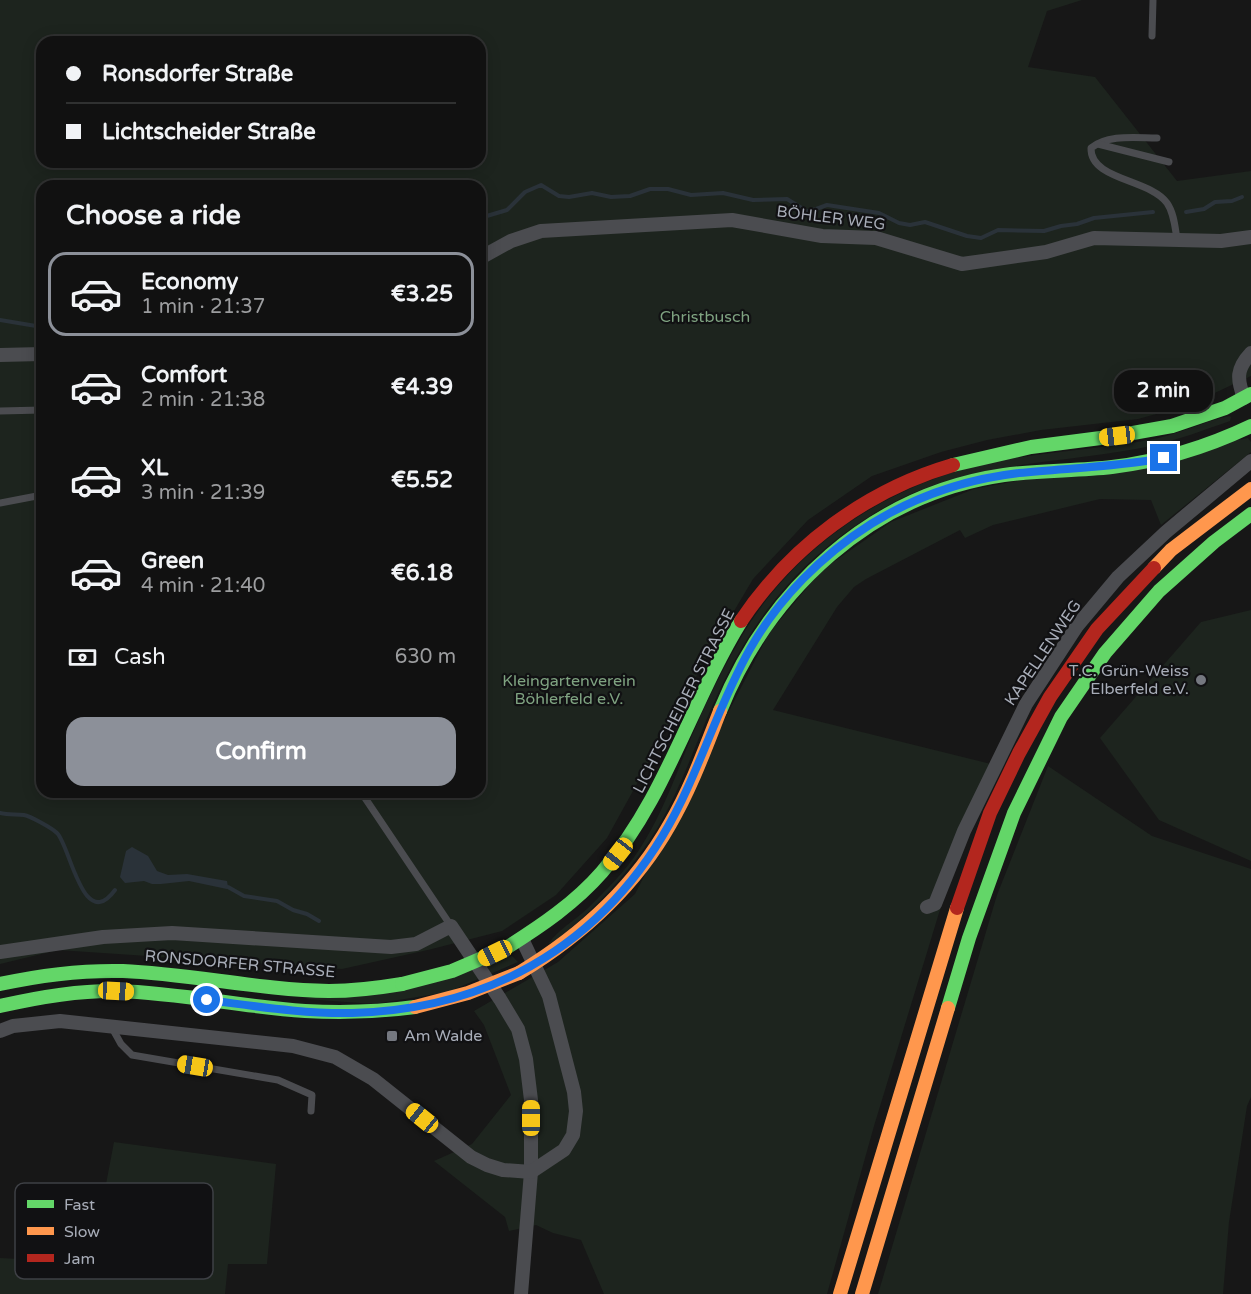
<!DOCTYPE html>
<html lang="en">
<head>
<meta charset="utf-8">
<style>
	:root { --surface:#111; --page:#1a1a1a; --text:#f1f3f6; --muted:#9c9d9f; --line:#303131; --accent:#8c9099 }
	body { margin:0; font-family:"Varela Round",sans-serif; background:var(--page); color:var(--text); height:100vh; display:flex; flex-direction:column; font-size:22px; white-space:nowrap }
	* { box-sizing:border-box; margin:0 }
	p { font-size:20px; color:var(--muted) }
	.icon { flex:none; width:33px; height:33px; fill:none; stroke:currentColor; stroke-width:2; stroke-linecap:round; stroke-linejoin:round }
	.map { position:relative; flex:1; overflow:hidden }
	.panel { position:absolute; left:36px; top:180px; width:450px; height:618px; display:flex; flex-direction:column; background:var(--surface); border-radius:18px; box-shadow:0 3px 15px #0003,0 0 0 2px var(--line) }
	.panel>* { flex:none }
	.hud { position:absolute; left:36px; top:36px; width:450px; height:132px; border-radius:18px; box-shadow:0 3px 15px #0003,0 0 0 2px var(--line); display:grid; align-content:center; height:132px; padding:0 30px; background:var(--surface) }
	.end { position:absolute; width:27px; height:27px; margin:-14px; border:8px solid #1a73e8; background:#fff; box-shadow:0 0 0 3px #fff }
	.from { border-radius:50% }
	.bubble { position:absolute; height:42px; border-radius:18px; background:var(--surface); box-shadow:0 3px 15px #0003,0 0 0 2px var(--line); font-size:20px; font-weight:700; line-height:42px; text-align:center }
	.car { position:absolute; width:18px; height:36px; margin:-18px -9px; border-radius:8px; box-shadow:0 0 4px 2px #0007; background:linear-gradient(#f5c518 24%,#345 0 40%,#f5c518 0 76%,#345 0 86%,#f5c518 0) }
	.hud b { display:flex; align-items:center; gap:21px; height:57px; font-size:22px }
	.hud b+b { border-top:2px solid var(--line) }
	.hud i { width:15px; height:15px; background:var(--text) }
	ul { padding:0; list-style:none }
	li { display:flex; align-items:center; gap:18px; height:84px; margin:0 12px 9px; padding:0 18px; border:3px solid transparent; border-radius:18px }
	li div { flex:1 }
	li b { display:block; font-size:22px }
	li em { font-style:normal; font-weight:700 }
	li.active { border-color:var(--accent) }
	li>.icon { width:54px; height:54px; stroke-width:1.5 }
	h2 { padding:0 30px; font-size:27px; line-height:72px }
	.pay { display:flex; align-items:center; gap:15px; height:66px; padding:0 30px; font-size:22px }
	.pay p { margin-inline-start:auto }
	.primary-button { display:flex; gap:12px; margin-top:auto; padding:12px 30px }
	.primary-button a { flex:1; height:69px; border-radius:18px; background:var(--accent); color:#fff; font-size:24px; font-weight:700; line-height:69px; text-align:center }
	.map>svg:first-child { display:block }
	.green { fill:#1d241e; fill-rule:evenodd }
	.water { fill:#2a3239 }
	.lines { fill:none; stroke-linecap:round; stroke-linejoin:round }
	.stream { stroke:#2a3239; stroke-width:4 }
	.lane { stroke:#4b4c50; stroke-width:7 }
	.street { stroke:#4b4c50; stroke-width:14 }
	.fast { stroke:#63d668; stroke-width:14 }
	.slow { stroke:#ff974d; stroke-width:14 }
	.jam { stroke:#b3261e; stroke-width:14 }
	.fast-bridge { stroke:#63d668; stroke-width:14 }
	.slow-bridge { stroke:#ff974d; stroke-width:14 }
	.route { stroke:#1a73e8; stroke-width:8 }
	.poi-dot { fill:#757880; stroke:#111113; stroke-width:2 }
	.labels { text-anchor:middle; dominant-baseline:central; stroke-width:4.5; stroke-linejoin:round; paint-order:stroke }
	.street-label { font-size:16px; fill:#a8adb8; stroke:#111113 }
	.park-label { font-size:16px; fill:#7fa381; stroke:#111113 }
	.poi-label { font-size:16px; fill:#a8adb8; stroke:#111113; text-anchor:end }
	.key { fill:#111113; stroke:#3e4045; stroke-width:1.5 }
	.key-label { font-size:16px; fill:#a8adb8 }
</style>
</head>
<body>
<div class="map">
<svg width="1251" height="1294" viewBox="0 0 1251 1294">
	<rect width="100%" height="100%" fill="#171717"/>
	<g class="green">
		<path d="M0,0H1082L1047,11L1028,67L1095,77L1177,181L1251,171V376L1189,405L1138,419L1041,430L987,440L941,452L872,476L808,520L753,579L708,655L607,838L556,895L502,931L432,949L342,969L58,950L0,964ZM42,42H480V162H42ZM42,186H480V792H42Z"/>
		<path d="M1229,416L1231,417L1230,421C1204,430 1178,440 1151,446C1067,464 977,460 898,500C819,541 762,602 724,681C700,729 685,781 658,827C631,871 597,907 558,939L551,944L549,943C558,930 575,920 587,909C605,891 625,872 639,850C660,818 672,785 686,750C701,713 719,675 739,641C790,551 880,489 980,465C1035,452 1093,450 1149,440C1177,435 1202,422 1229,416Z"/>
		<path d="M1248,438L1251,442V452L1161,525L1151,500L1100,499L993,525L965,538L960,530L866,579L854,587L837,607L773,710L991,764L939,913L874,1126L827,1294H604L581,1240L553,1233L536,1225L509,1231L505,1217L434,1161L472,1144L511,1095L484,1025L474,1011L558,962L635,894L769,633L822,570L891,522L974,489Z"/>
		<path d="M1251,610V861L1159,820L1100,738L1201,622Z"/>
		<path d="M1048,766L1152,836L1251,869V1097L1247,1106L1229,1222L1223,1294H878L997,895Z"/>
		<path d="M512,956L518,962L448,992L374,1004L305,999Z"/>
		<path d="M114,1142L276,1164L267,1264H228L225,1294H0V1258L91,1263Z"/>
	</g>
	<path class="water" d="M132,847L148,856L157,871L168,875L187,874L227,881L228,887L227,889L189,881L161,884H152L144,881L125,883L120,877L126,851Z"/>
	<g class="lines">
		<g class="stream">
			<path d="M1186,212L1204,209L1215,202L1232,201L1242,197"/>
			<path d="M480,218L507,210L525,192L541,185L559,196L569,197L592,193L611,197L630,196L650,189H668L691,195L723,193L753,200L787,199L808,212L827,205L879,213L899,223L910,225L925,222L967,236L981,238L998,230L1044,231L1061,226L1077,224L1094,218L1153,212"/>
			<path d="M0,320L42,327"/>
			<path d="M0,813C8,815 16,814 24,815C30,816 52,828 57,833C70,845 83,934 115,890"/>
			<path d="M228,887L244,896L277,901L293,910L307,914L319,921"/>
		</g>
		<g class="lane">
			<path d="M1152,36L1153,0"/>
			<path d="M1157,138C1136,138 1108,134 1091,148C1090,180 1150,179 1167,203C1174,213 1175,227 1177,239"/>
			<path d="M1098,144L1169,162"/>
			<path d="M0,411L42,410"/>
			<path d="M0,503L42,495"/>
			<path d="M361,792L451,926"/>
			<path d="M111,1026L121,1044L132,1055L278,1080L312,1095L311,1111"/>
		</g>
		<g class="street">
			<path d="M480,258L511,241L541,231L732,220L822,236L876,238L962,264L1046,252L1094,238L1221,241L1251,237"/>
			<path d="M0,355L42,354"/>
			<path d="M1244,398C1237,379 1236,369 1251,353"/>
			<path d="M927,907L935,904L964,831L1026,704L1077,626L1118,577L1166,532L1251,461"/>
			<path d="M0,952L103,937L172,933L391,947L416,944L451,926L500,999L518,1029L526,1059L531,1100V1172L521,1294"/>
			<path d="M0,1031L13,1026L60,1021L293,1046L335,1057L373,1079L471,1157L487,1165L503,1170L531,1172L564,1150L573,1135L576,1111L574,1092L549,996L522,939"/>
		</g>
		<g class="fast">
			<path d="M953,465L1031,447L1116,436L1172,426L1225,408L1251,394"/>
			<path d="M720,711C769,590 871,494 1004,475C1040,470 1076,471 1112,467C1161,461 1207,447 1251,426"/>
			<path d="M506,948C541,926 575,903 602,872C666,798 691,702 741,621"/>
			<path d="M0,984C41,975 81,970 123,971C192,974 260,990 329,991C353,991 378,988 402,984"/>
			<path d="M0,1006C39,997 78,990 118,991C181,993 243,1007 305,1011C342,1013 378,1012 415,1007"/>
			<path d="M948,1008L969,938L1014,813L1061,717L1105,653L1159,591L1214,542L1251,514"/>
		</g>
		<g class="slow">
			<path d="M1154,568L1171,550L1251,489"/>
			<path d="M519,973C582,935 634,888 670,824C691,788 705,749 720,711"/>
			<path d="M840,1294L957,908"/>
			<path d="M862,1294L948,1008"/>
		</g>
		<g class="jam">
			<path d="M741,621C791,546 867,490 953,465"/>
			<path d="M957,908L990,813L1019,753L1050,697L1097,629L1154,568"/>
		</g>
		<path class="fast-bridge" d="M402,984L452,971L506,948"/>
		<path class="slow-bridge" d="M415,1007L468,993L519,973"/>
	</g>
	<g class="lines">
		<path class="route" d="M207,1000C255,1006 303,1014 352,1013C507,1009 625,928 688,787C709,741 725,693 750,649C779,598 822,555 871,524C916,496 967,479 1019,473C1068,468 1116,467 1164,458"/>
	</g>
	<g class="poi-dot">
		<circle cx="1201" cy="680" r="6"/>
		<rect x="386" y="1030" width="12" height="12" rx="3"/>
	</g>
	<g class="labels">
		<g class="street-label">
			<text transform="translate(831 218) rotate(7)">BÖHLER WEG</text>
			<text transform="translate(1043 653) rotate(-56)">KAPELLENWEG</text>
			<text transform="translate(684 701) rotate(-63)">LICHTSCHEIDER STRASSE</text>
			<text transform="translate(240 964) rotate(5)">RONSDORFER STRASSE</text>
		</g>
		<g class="park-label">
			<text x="705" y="317">Christbusch</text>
			<text x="569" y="681">Kleingartenverein<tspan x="569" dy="18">Böhlerfeld e.V.</tspan></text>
		</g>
		<g class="poi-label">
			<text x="1189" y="671">T.C. Grün-Weiss<tspan x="1189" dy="18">Elberfeld e.V.</tspan></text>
			<text x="404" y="1036" text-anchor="start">Am Walde</text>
		</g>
	</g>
	<rect x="15" y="1183" width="198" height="96" rx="9" class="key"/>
	<rect x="27" y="1200" width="27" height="8" fill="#63d668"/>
	<rect x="27" y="1227" width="27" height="8" fill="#ff974d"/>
	<rect x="27" y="1254" width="27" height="8" fill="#b3261e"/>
	<g class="key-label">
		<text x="64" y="1210">Fast</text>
		<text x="64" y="1237">Slow</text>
		<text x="64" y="1264">Jam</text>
	</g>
</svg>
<i class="end from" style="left:207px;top:1000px"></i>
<i class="end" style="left:1164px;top:458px"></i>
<div class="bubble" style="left:1114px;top:370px;width:99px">2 min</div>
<i class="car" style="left:1117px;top:436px;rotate:263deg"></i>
<i class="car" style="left:618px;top:854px;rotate:218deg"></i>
<i class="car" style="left:495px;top:953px;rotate:244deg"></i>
<i class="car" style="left:116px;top:991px;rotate:93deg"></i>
<i class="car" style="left:195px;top:1066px;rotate:280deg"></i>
<i class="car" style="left:422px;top:1118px;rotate:309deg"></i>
<i class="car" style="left:531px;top:1118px;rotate:0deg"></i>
<div class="hud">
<b><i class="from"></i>Ronsdorfer Straße</b>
<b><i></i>Lichtscheider Straße</b>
</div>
<section class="panel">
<h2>Choose a ride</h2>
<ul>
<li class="active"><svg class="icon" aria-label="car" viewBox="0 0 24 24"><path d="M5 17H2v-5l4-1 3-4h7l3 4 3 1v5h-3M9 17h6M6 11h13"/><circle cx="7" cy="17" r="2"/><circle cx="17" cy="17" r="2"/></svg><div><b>Economy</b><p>1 min · 21:37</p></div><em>€3.25</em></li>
<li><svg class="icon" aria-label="car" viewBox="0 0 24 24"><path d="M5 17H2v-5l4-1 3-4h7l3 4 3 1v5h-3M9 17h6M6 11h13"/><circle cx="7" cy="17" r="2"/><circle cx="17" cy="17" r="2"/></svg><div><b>Comfort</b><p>2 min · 21:38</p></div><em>€4.39</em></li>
<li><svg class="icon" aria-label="car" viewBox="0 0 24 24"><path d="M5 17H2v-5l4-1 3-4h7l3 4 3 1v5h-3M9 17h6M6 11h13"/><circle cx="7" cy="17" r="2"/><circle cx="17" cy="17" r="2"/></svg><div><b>XL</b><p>3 min · 21:39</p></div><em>€5.52</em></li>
<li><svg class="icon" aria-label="car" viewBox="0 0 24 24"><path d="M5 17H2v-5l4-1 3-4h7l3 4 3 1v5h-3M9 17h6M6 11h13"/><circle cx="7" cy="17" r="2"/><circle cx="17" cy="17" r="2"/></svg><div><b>Green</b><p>4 min · 21:40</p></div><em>€6.18</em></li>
</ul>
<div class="pay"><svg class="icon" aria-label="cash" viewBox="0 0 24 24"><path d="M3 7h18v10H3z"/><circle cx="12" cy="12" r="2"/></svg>Cash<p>630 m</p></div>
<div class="primary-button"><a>Confirm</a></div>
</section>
</div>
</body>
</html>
